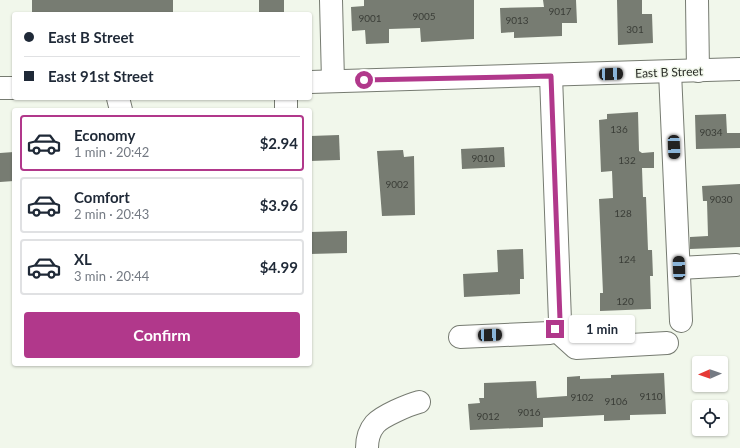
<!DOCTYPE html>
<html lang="en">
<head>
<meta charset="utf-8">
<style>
	:root { --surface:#fff; --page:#f2f2f3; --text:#1f2937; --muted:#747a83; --line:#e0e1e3; --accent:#b1388b }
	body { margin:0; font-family:Lato,sans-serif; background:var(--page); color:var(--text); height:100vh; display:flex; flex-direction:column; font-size:15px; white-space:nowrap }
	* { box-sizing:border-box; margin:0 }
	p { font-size:13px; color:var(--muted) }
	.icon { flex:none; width:22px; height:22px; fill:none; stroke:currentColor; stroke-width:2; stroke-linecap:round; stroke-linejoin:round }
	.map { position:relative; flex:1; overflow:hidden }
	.side { position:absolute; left:12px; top:108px; width:300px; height:258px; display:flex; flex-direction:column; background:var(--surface); border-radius:4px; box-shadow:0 1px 3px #0004 }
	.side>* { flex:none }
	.hud { position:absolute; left:12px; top:12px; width:300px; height:88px; border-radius:4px; box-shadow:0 1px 3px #0004; display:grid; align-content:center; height:88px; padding:0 12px; background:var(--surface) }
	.needle { width:26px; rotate:268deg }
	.controls { position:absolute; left:692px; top:356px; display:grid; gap:8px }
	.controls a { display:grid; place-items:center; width:36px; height:36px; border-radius:4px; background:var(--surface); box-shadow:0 1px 3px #0004; font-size:20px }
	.end { position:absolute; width:18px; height:18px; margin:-9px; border:5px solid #b1388b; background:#fff; box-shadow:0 0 0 2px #fff }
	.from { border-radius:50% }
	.bubble { position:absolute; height:28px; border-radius:4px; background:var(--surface); box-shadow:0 1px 3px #0004; font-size:13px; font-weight:700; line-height:28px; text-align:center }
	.car { position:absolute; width:12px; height:24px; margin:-12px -6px; border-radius:5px; box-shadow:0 0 3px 1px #0007; background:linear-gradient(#222 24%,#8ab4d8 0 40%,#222 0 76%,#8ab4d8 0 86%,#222 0) }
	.hud b { display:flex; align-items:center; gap:14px; height:38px; font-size:15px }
	.hud b+b { border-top:1px solid var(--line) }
	.hud i { width:10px; height:10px; background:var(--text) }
	ul { padding:7px 0 0; list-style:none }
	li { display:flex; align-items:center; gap:12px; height:56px; margin:0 8px 6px; padding:0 4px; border:2px solid var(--line); border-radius:4px }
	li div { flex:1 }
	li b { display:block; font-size:15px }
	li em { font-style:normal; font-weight:700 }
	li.on { border-color:var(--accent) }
	li>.icon { width:36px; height:36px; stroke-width:1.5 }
	.primary-button { display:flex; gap:8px; margin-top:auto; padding:8px 12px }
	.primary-button a { flex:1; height:46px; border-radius:4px; background:var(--accent); color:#fff; font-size:16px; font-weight:700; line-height:46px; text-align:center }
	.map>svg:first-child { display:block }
	.building { fill:#777c72 }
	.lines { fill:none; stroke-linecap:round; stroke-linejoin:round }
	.minor-casing { stroke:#767b71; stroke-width:24 }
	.minor { stroke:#fff; stroke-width:22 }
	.route { stroke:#b1388b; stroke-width:5 }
	.labels { text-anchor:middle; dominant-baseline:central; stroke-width:3; stroke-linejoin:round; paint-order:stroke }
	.number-label { font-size:10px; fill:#3b3e38 }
	.street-label { font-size:12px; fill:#272924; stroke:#f1f7eb }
</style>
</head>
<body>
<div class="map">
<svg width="740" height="448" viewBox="0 0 740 448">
	<rect width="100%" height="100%" fill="#f1f7eb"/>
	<g class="building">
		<rect x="32" y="0" width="141" height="14"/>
		<rect x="259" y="0" width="25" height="14"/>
		<path d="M364,0H474V39L421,42L420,28L389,29V43L366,44L365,30L352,31L351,7L364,6Z"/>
		<path d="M543,0H576L577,23H562V36L514,38V32L501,33L500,8L544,7Z"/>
		<path d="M617,0H642V14H652L653,43L618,45Z"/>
		<path d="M638,112L639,151L642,153L654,152V168H642L643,197H646L648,250H652L653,276H650L651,309L600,311V293H603L599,199L613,198L612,171L601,172L599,120L607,119V114Z"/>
		<path d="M726,114L727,133H740V148L696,149L695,115Z"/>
		<path d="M339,135L340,160L310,161V136Z"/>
		<path d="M504,147L505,167L462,169L461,149Z"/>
		<path d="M403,150L404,157L414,156L415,215L382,216L377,151Z"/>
		<path d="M14,152V181L0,182V153Z"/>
		<path d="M740,184V247L690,249V237L708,236L707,201H703L702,186Z"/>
		<path d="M347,231V253L310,254V232Z"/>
		<path d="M523,249L524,279H520V294L464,297L463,274L498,272L497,250Z"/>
		<path d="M664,373L666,414L630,415V420L604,421V415L543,418V427L470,430L468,404L480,403L479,398H484V383L536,381L537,398L567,396V377L580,376V379L611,378V375Z"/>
	</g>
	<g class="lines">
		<defs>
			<g id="minor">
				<path d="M331,0L333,81"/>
				<path d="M697,0L698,71"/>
				<path d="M670,72L681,321"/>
				<path d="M310,82L740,69"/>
				<path d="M0,88H14"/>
				<path d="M118,98L121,110"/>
				<path d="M286,98V110"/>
				<path d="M679,268L736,265"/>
				<path d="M555,329L576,348L667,343"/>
				<path d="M460,337L550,333L555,329L560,321L551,76"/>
				<path d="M367,448C367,440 369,431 375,424C382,416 408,405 419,402"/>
			</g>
		</defs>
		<use href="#minor" class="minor-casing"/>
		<use href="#minor" class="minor"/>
	</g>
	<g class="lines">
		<path class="route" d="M364,80L551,76L560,320L555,329"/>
	</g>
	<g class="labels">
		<g class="number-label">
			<text x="560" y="11">9017</text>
			<text x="424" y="16">9005</text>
			<text x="370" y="18">9001</text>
			<text x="517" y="20">9013</text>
			<text x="635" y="29">301</text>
			<text x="619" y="129">136</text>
			<text x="711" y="132">9034</text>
			<text x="483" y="158">9010</text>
			<text x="627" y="160">132</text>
			<text x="397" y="184">9002</text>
			<text x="721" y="199">9030</text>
			<text x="623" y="213">128</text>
			<text x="627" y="259">124</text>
			<text x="625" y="301">120</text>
			<text x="651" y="396">9110</text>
			<text x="582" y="397">9102</text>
			<text x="616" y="401">9106</text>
			<text x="529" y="412">9016</text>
			<text x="488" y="416">9012</text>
		</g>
		<g class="street-label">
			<text transform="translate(669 72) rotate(-2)">East B Street</text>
		</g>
	</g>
</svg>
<div class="controls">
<a><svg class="needle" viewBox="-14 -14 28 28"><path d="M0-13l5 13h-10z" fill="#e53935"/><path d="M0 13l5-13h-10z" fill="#747a83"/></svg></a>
<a><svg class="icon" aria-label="locate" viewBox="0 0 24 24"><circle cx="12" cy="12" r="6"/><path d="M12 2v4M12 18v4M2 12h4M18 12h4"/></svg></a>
</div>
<i class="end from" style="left:364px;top:80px"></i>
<i class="end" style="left:555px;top:329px"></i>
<div class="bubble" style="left:569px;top:315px;width:66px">1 min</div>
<i class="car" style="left:611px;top:74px;rotate:88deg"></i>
<i class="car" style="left:674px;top:147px;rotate:178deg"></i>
<i class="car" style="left:679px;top:268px;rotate:358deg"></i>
<i class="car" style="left:490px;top:335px;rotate:88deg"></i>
<div class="hud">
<b><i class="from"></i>East B Street</b>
<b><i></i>East 91st Street</b>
</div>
<section class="side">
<ul>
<li class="on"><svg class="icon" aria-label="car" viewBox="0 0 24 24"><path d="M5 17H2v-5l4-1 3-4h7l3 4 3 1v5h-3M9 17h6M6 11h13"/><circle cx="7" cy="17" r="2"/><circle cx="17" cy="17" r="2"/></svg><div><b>Economy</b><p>1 min · 20:42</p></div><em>$2.94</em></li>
<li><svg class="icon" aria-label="car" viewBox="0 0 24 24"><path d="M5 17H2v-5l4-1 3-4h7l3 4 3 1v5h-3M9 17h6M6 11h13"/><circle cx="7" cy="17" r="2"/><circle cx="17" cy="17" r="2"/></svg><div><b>Comfort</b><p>2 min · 20:43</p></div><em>$3.96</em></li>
<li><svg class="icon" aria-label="car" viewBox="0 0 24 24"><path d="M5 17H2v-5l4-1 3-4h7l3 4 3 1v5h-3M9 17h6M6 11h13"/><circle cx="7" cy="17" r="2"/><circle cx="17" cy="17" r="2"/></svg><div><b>XL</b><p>3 min · 20:44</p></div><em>$4.99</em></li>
</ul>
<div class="primary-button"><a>Confirm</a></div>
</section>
</div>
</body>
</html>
